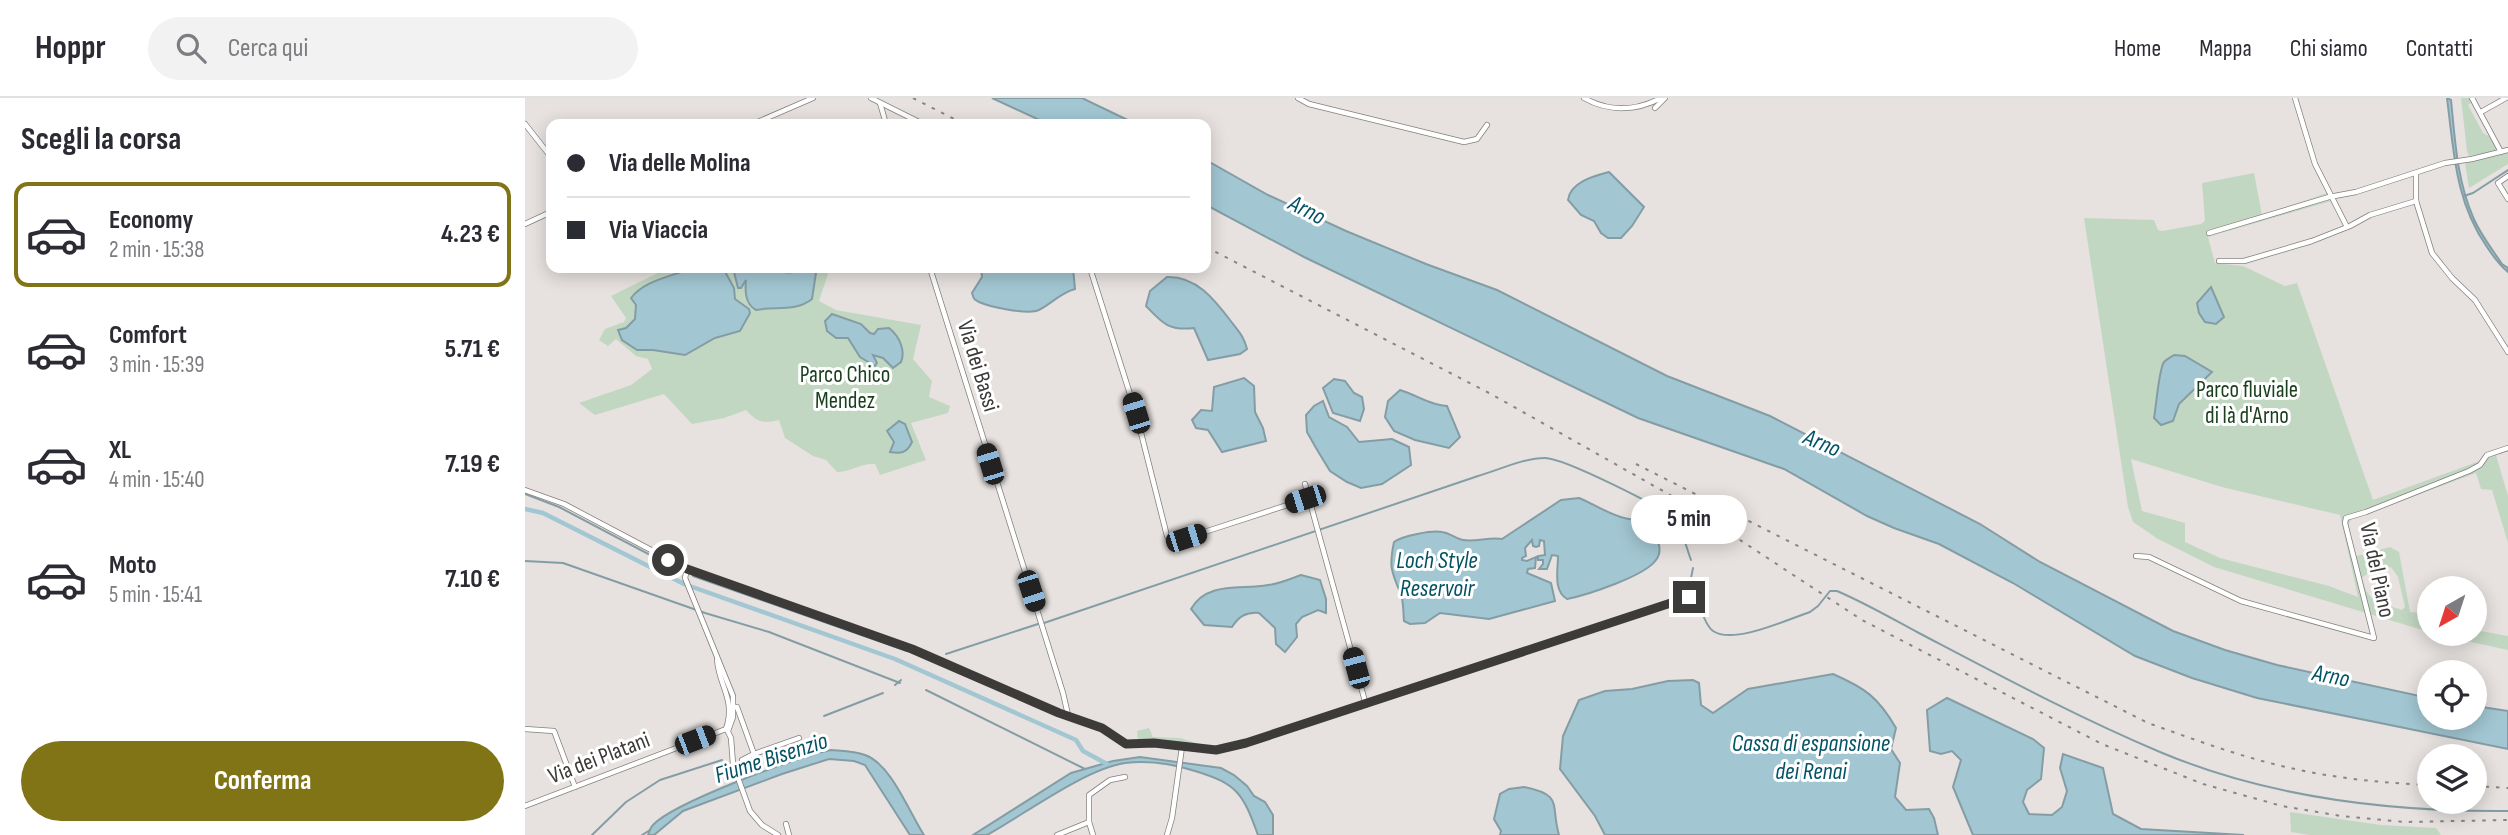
<!DOCTYPE html>
<html lang="it">
<head>
<meta charset="utf-8">
<style>
	:root { --surface:#fff; --page:#f2f2f3; --text:#2b2b33; --muted:#7c7c81; --line:#e1e1e2; --accent:#817416 }
	body { margin:0; font-family:"Sofia Sans Condensed",sans-serif; background:var(--page); color:var(--text); height:100vh; display:flex; flex-direction:column; font-size:26px; white-space:nowrap }
	* { box-sizing:border-box; margin:0 }
	p { font-size:23px; color:var(--muted) }
	.icon { flex:none; width:38px; height:38px; fill:none; stroke:currentColor; stroke-width:2; stroke-linecap:round; stroke-linejoin:round }
	.map { position:relative; flex:1; overflow:hidden }
	.details { display:flex; flex-direction:column; background:var(--surface); width:525px }
	.details>* { flex:none }
	.guide { position:absolute; left:21px; top:21px; width:665px; height:154px; border-radius:14px; box-shadow:0 4px 18px #0003; display:grid; align-content:center; height:154px; padding:0 21px; background:var(--surface) }
	.needle { width:46px; rotate:219deg }
	.tools { position:absolute; left:1892px; top:478px; display:grid; gap:14px }
	.tools a { display:grid; place-items:center; width:70px; height:70px; border-radius:50%; background:var(--surface); box-shadow:0 4px 18px #0003; font-size:35px }
	.end { position:absolute; width:32px; height:32px; margin:-16px; border:9px solid #3d3b3a; background:#fff; box-shadow:0 0 0 4px #fff }
	.from { border-radius:50% }
	.bubble { position:absolute; height:49px; border-radius:24px; background:var(--surface); box-shadow:0 4px 18px #0003; font-size:23px; font-weight:700; line-height:49px; text-align:center }
	.car { position:absolute; width:21px; height:42px; margin:-21px -10px; border-radius:9px; box-shadow:0 0 5px 2px #0007; background:linear-gradient(#222 24%,#8ab4d8 0 40%,#222 0 76%,#8ab4d8 0 86%,#222 0) }
	.guide b { display:flex; align-items:center; gap:24px; height:66px; font-size:26px }
	.guide b+b { border-top:2px solid var(--line) }
	.guide i { width:18px; height:18px; background:var(--text) }
	ul { padding:0; list-style:none }
	li { display:flex; align-items:center; gap:21px; height:105px; margin:0 14px 10px; padding:0 7px; border:4px solid transparent; border-radius:14px }
	li div { flex:1 }
	li b { display:block; font-size:26px }
	li em { font-style:normal; font-weight:700 }
	li.current { border-color:var(--accent) }
	li>.icon { width:63px; height:63px; stroke-width:1.5 }
	h2 { padding:0 21px; font-size:32px; line-height:84px }
	.primary-button { display:flex; gap:14px; margin-top:auto; padding:14px 21px }
	.primary-button a { flex:1; height:80px; border-radius:42px; background:var(--accent); color:#fff; font-size:28px; font-weight:700; line-height:80px; text-align:center }
	header { display:flex; align-items:center; gap:42px; box-sizing:border-box; height:98px; padding:0 35px; background:var(--surface); border-bottom:2px solid var(--line) }
	header strong { font-size:33px }
	nav { display:flex; gap:38px; margin-inline-start:auto; font-size:24px }
	.search { width:490px; height:63px; background:var(--page); display:flex; align-items:center; gap:18px; box-sizing:border-box; padding:0 24px; border-radius:38px; color:var(--muted); font-size:26px }
	main { display:flex; flex:1; min-height:0 }
	.map>svg:first-child { display:block }
	.green { fill:#c2d7c2; fill-rule:evenodd }
	.water { fill:#a2c7d3; stroke:#849da5; stroke-width:2 }
	.lines { fill:none; stroke-linecap:round; stroke-linejoin:round }
	.stream { stroke:#849da5; stroke-width:2 }
	.canal { stroke:#a2c7d3; stroke-width:4.5 }
	.street-casing { stroke:#837f7d; stroke-width:6 }
	.street { stroke:#fff; stroke-width:4.5 }
	.rail { stroke:#898583; stroke-width:2; stroke-dasharray:3.5 7; stroke-linecap:butt }
	.route { stroke:#3d3b3a; stroke-width:9 }
	.labels { text-anchor:middle; dominant-baseline:central; stroke-width:6; stroke-linejoin:round; paint-order:stroke }
	.street-label { font-size:23px; fill:#3d3b3a; stroke:#fff }
	.park-label { font-size:23px; fill:#193f1c; stroke:#fff }
	.water-label { font-size:24px; font-style:italic; fill:#035365; stroke:#fff }
</style>
</head>
<body>
<header>
<strong>Hoppr</strong>
<div class="search"><svg class="icon" aria-label="search" viewBox="0 0 24 24"><circle cx="10" cy="10" r="6"/><path d="M15 15l6 6"/></svg>Cerca qui</div>
<nav><a>Home</a><a>Mappa</a><a>Chi siamo</a><a>Contatti</a></nav>
</header>
<main>
<section class="details">
<h2>Scegli la corsa</h2>
<ul>
<li class="current"><svg class="icon" aria-label="car" viewBox="0 0 24 24"><path d="M5 17H2v-5l4-1 3-4h7l3 4 3 1v5h-3M9 17h6M6 11h13"/><circle cx="7" cy="17" r="2"/><circle cx="17" cy="17" r="2"/></svg><div><b>Economy</b><p>2 min · 15:38</p></div><em>4.23 €</em></li>
<li><svg class="icon" aria-label="car" viewBox="0 0 24 24"><path d="M5 17H2v-5l4-1 3-4h7l3 4 3 1v5h-3M9 17h6M6 11h13"/><circle cx="7" cy="17" r="2"/><circle cx="17" cy="17" r="2"/></svg><div><b>Comfort</b><p>3 min · 15:39</p></div><em>5.71 €</em></li>
<li><svg class="icon" aria-label="car" viewBox="0 0 24 24"><path d="M5 17H2v-5l4-1 3-4h7l3 4 3 1v5h-3M9 17h6M6 11h13"/><circle cx="7" cy="17" r="2"/><circle cx="17" cy="17" r="2"/></svg><div><b>XL</b><p>4 min · 15:40</p></div><em>7.19 €</em></li>
<li><svg class="icon" aria-label="car" viewBox="0 0 24 24"><path d="M5 17H2v-5l4-1 3-4h7l3 4 3 1v5h-3M9 17h6M6 11h13"/><circle cx="7" cy="17" r="2"/><circle cx="17" cy="17" r="2"/></svg><div><b>Moto</b><p>5 min · 15:41</p></div><em>7.10 €</em></li>
</ul>
<div class="primary-button"><a>Conferma</a></div>
</section>
<div class="map">
<svg width="1983" height="737" viewBox="0 0 1983 737">
	<rect width="100%" height="100%" fill="#e7e2df"/>
	<g class="green">
		<path d="M1936,0H1944L1946,5L1943,7L1958,35L1964,38L1972,53L1944,58L1942,53Z"/>
		<path d="M1983,54V66L1944,90L1940,65Z"/>
		<path d="M1729,75L1737,117L1802,95L1806,103L1683,139L1690,165L1718,168L1760,188L1772,185L1848,402L1971,357L1983,398V445L1967,392L1956,391L1951,375L1842,416L1827,420L1823,427L1829,455L1832,458L1865,449L1874,454L1885,514L1904,516V534L1689,469L1633,441L1608,424L1603,409L1559,120L1629,122L1633,132L1637,133L1676,126L1680,123L1677,85ZM1606,361L1697,389L1815,417L1833,499L1804,488L1695,460L1660,444V425L1617,413ZM1866,469L1873,479L1880,509L1877,512C1854,504 1843,506 1837,480L1843,475Z"/>
		<path d="M143,170H305L294,203L311,212L396,227L388,261L407,283L404,299L425,308L423,315L386,325L401,362L355,377L350,366C335,365 326,374 312,374L301,362L288,358L260,340L254,322C237,326 232,324 221,312L199,320L167,326L139,296L70,317L54,305L106,287L127,271L123,261L111,258L91,241L83,248L74,242L80,231L99,224L101,220L86,198Z"/>
		<path d="M1950,532L1983,538V552L1909,536H1950Z"/>
		<path d="M624,630L628,639L655,640L684,649L706,646V648L690,651L613,643L612,633Z"/>
		<path d="M1765,714L1856,727L1911,730L1916,737H1784L1766,734Z"/>
	</g>
	<g class="water">
		<path d="M467,0H557L611,26H523Z"/>
		<path d="M1922,0L1926,2C1930,42 1932,82 1948,119C1955,136 1967,151 1977,166L1983,170V174C1974,167 1968,158 1962,149C1930,103 1929,54 1922,0Z"/>
		<path d="M681,62L743,97L821,133L901,166L972,192L1142,278L1245,318L1455,426L1515,464L1648,533L1700,552L1752,567L1904,600V620H1950V608L1983,613V651L1732,600L1667,580L1610,558L1488,485L1414,446L1369,430L1342,418L1259,371L1113,320L779,159L681,107Z"/>
		<path d="M1084,74L1119,109L1107,128L1096,140H1083L1076,135L1069,123L1056,117L1043,102C1045,84 1069,78 1084,74Z"/>
		<path d="M159,170H198L209,190L210,201L224,211L225,215L215,233L190,240L160,257L128,252H112L97,242L93,232L101,230L110,221L111,207L106,200C117,185 139,180 156,174Z"/>
		<path d="M208,170H259L260,174C274,178 277,163 291,175L287,201C271,214 250,208 231,212C220,206 220,193 221,182L216,190H213Z"/>
		<path d="M456,170H548L550,191C534,195 522,210 511,213C499,216 465,209 454,204C448,201 449,201 447,195L457,179Z"/>
		<path d="M642,179C671,178 689,201 705,222C713,233 719,238 722,251L715,256L683,262L669,230C644,233 638,226 621,208L625,193Z"/>
		<path d="M1686,189L1699,219L1691,226L1680,224L1674,215L1672,205Z"/>
		<path d="M307,216L336,226L345,235L349,236L353,231L364,230C374,238 381,252 376,264L368,270L358,260L348,257L352,265L350,268L335,259L323,240H311L302,233L300,223Z"/>
		<path d="M1649,257L1660,258L1687,274L1654,306L1648,323L1636,327L1629,320C1631,310 1634,270 1639,264C1642,261 1646,259 1649,257Z"/>
		<path d="M719,280L729,288L730,314L738,330L741,343L697,354L683,332L671,330L667,322L676,312L687,313L689,289Z"/>
		<path d="M809,281L820,283L829,295L837,299L839,311L835,323L808,315L798,290Z"/>
		<path d="M875,292C892,297 904,307 922,308L935,339L924,350L890,342L869,333L860,319L863,303Z"/>
		<path d="M798,303L804,319L822,329L834,344L867,341L884,349L886,367L857,386L836,390L822,384L805,373L791,350L782,334L781,317L789,308Z"/>
		<path d="M374,323L380,326L387,344C382,355 376,356 365,354L369,344L362,333Z"/>
		<path d="M1054,400C1069,406 1088,419 1104,421C1110,422 1114,420 1119,424C1130,433 1140,450 1131,462C1120,478 1062,497 1042,501C1028,493 1033,472 1033,458L1027,457L1022,471H1014L1018,466V462H1013V458L1020,457L1019,443L1015,442L1014,448L1011,449L1008,448L1007,442L1000,450L1001,458L997,460V462L1002,463L1011,459L1010,470L1003,471L1002,475L1026,485L1030,503L964,521L915,515L900,525L885,526L879,523C878,514 879,502 875,494C866,473 864,468 869,444C877,438 907,432 917,434C925,435 931,441 938,442C951,444 964,439 977,441L1036,402Z"/>
		<path d="M776,477L795,482L801,501V515L793,512L777,519L771,526L772,539L760,554L751,546L750,530L734,515C721,514 714,518 707,529L679,527L666,511C682,483 715,492 743,487C754,486 765,481 776,477Z"/>
		<path d="M1308,576C1340,590 1353,599 1371,630L1366,651L1375,665L1370,699L1381,712L1404,711L1409,720L1413,737H1080L1070,718L1035,671L1038,638L1054,602L1080,593L1107,591L1143,583L1168,582L1174,585L1176,607L1188,615L1223,591Z"/>
		<path d="M1422,600L1508,641L1519,650L1516,681L1502,692L1498,704L1504,716L1527,717L1537,709L1542,693L1535,670L1538,656L1578,670L1588,716L1616,731L1719,737H1448L1428,689L1436,662L1427,653L1416,656L1405,653L1402,612Z"/>
		<path d="M306,652C317,653 329,653 340,657C366,666 384,714 399,737H385L340,667L329,663L304,661L257,676L158,713L129,737H123C124,734 125,730 128,727C148,705 274,658 306,652Z"/>
		<path d="M615,659L696,670L709,677L722,688L729,698L740,704L748,717V737H733C718,696 713,686 670,673C648,666 623,662 600,665C560,671 500,716 462,737H448L546,675L588,663Z"/>
		<path d="M999,689C1039,697 1025,706 1034,737H975L976,733L969,721L975,696L984,691Z"/>
	</g>
	<g class="lines">
		<g class="stream">
			<path d="M1939,98L1948,95L1983,72"/>
			<path d="M0,396L34,409L150,470"/>
			<path d="M0,463L38,465L180,515L244,534L375,585"/>
			<path d="M168,478L382,553"/>
			<path d="M1166,480L1168,470"/>
			<path d="M1175,509C1178,517 1181,528 1188,533C1209,547 1263,521 1285,514L1293,508L1305,493H1312C1340,505 1366,520 1392,534C1472,576 1552,619 1635,654C1744,700 1865,714 1983,713"/>
			<path d="M519,525L953,378C974,372 998,360 1020,360C1038,360 1138,409 1150,422C1158,433 1161,449 1166,462"/>
			<path d="M421,556L513,526"/>
			<path d="M370,587L376,582"/>
			<path d="M401,592L560,671"/>
			<path d="M299,618L358,595"/>
			<path d="M67,737L101,704L135,682L197,662"/>
			<path d="M117,737L125,732"/>
		</g>
		<path class="canal" d="M0,411L18,415L159,486L370,561L551,642L558,653L582,666"/>
		<defs>
			<g id="street">
				<path d="M346,0L398,26"/>
				<path d="M773,0L784,6L939,44L952,41L962,27"/>
				<path d="M1059,0C1084,14 1111,13 1136,0"/>
				<path d="M1770,0L1790,66L1822,129"/>
				<path d="M1947,0L1976,54"/>
				<path d="M355,5L361,26"/>
				<path d="M1130,10L1140,0"/>
				<path d="M1956,14L1981,0"/>
				<path d="M0,26L26,59"/>
				<path d="M228,26L288,0"/>
				<path d="M1891,76V103L1907,155L1927,180L1950,202L1983,254"/>
				<path d="M1983,78L1973,85L1983,101"/>
				<path d="M0,126L26,114"/>
				<path d="M1684,135L1804,99L1831,94L1920,65L1947,61L1983,52"/>
				<path d="M1694,163H1719L1787,143L1825,128L1845,117L1891,103"/>
				<path d="M405,170L538,595L543,617"/>
				<path d="M565,170L611,315L642,438L648,444L661,440L784,400"/>
				<path d="M780,386L841,607"/>
				<path d="M0,392L39,406L162,471L387,551L534,615L581,632L598,645H629L691,652L721,645L1164,499"/>
				<path d="M1611,458L1624,459L1716,503L1849,540L1820,425L1821,420L1841,414L1944,373L1955,367L1962,357L1983,350"/>
				<path d="M162,471L160,480L208,598V619L203,633"/>
				<path d="M192,561C194,589 211,601 201,631"/>
				<path d="M207,609H212L229,656L217,662"/>
				<path d="M0,631L29,633L50,689"/>
				<path d="M202,632L206,640L208,666L225,713L237,727L253,737"/>
				<path d="M229,656L274,640"/>
				<path d="M0,708L201,631"/>
				<path d="M261,726L264,737"/>
				<path d="M532,737L564,724"/>
				<path d="M568,737L564,724V697L585,682L600,679"/>
				<path d="M642,737L647,720L657,649"/>
			</g>
		</defs>
		<use href="#street" class="street-casing"/>
		<use href="#street" class="street"/>
		<g class="rail">
			<path d="M388,0L439,26"/>
			<path d="M681,149L966,296L1154,402L1337,522L1577,646L1678,686L1757,708L1816,718L1880,724L1983,722"/>
			<path d="M1111,366L1623,625C1668,641 1713,658 1761,669C1807,680 1857,685 1904,687"/>
			<path d="M1950,688L1983,690"/>
		</g>
	</g>
	<g class="lines">
		<path class="route" d="M143,462L162,471L387,551L534,615L577,630L601,646L629,645L691,652L721,645L1164,499"/>
	</g>
	<g class="labels">
		<g class="street-label">
			<text transform="translate(453 268) rotate(73)">Via dei Bassi</text>
			<text transform="translate(1852 472) rotate(78)">Via del Piano</text>
			<text transform="translate(74 660) rotate(-21)">Via dei Platani</text>
		</g>
		<g class="park-label">
			<text x="320" y="277">Parco Chico<tspan x="320" dy="26">Mendez</tspan></text>
			<text x="1722" y="292">Parco fluviale<tspan x="1722" dy="26">di là d'Arno</tspan></text>
		</g>
		<g class="water-label">
			<text transform="translate(782 112) rotate(27)">Arno</text>
			<text transform="translate(1297 345) rotate(23)">Arno</text>
			<text x="912" y="462">Loch Style<tspan x="912" dy="28">Reservoir</tspan></text>
			<text transform="translate(1806 578) rotate(11)">Arno</text>
			<text x="1286" y="645">Cassa di espansione<tspan x="1286" dy="28">dei Renai</tspan></text>
			<text transform="translate(246 660) rotate(-18)">Fiume Bisenzio</text>
		</g>
	</g>
</svg>
<div class="tools">
<a><svg class="needle" viewBox="-14 -14 28 28"><path d="M0-13l5 13h-10z" fill="#e53935"/><path d="M0 13l5-13h-10z" fill="#7c7c81"/></svg></a>
<a><svg class="icon" aria-label="locate" viewBox="0 0 24 24"><circle cx="12" cy="12" r="6"/><path d="M12 2v4M12 18v4M2 12h4M18 12h4"/></svg></a>
<a><svg class="icon" aria-label="layers" viewBox="0 0 24 24"><path d="M12 4l9 5-9 5-9-5zM3 14l9 5 9-5"/></svg></a>
</div>
<i class="end from" style="left:143px;top:462px"></i>
<i class="end" style="left:1164px;top:499px"></i>
<div class="bubble" style="left:1106px;top:397px;width:116px">5 min</div>
<i class="car" style="left:611px;top:315px;rotate:343deg"></i>
<i class="car" style="left:465px;top:366px;rotate:343deg"></i>
<i class="car" style="left:780px;top:401px;rotate:252deg"></i>
<i class="car" style="left:661px;top:440px;rotate:72deg"></i>
<i class="car" style="left:506px;top:493px;rotate:162deg"></i>
<i class="car" style="left:831px;top:570px;rotate:345deg"></i>
<i class="car" style="left:170px;top:642px;rotate:69deg"></i>
<div class="guide">
<b><i class="from"></i>Via delle Molina</b>
<b><i></i>Via Viaccia</b>
</div>
</div>
</main>
</body>
</html>
